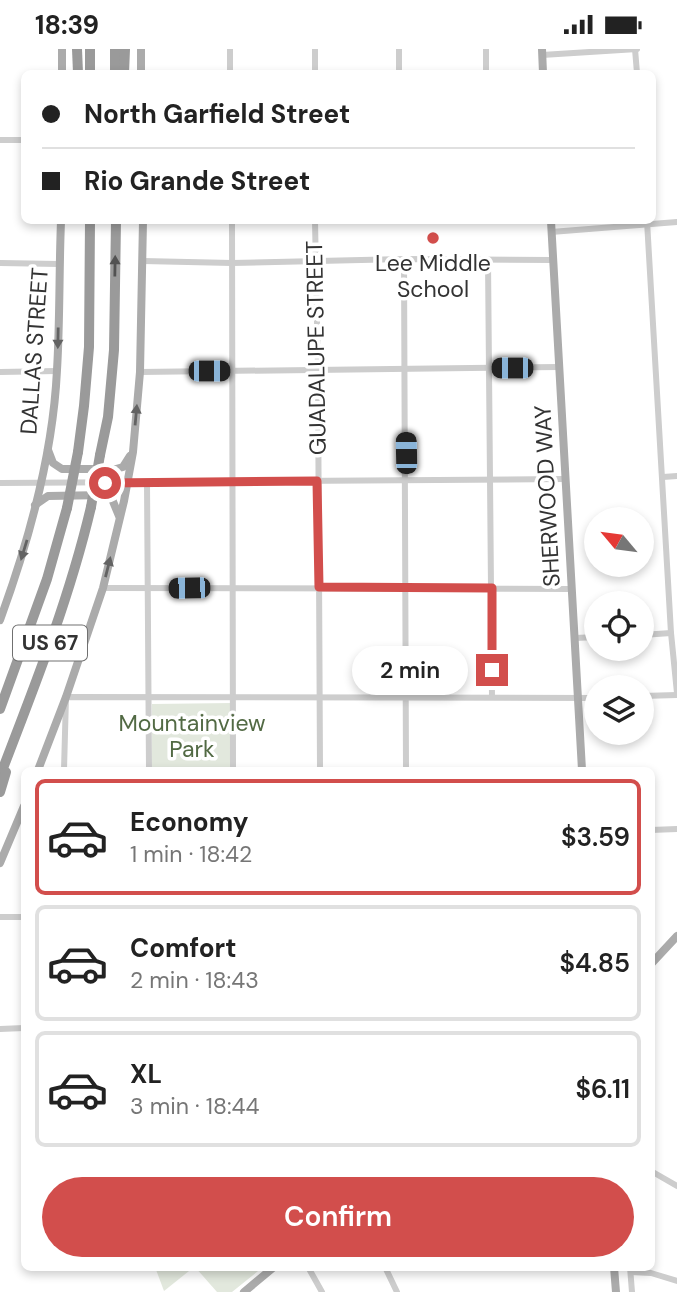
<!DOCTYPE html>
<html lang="en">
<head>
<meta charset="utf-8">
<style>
	:root { --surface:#fff; --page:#f2f2f2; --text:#222; --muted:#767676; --line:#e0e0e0; --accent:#d24e4c }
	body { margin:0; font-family:"DM Sans",sans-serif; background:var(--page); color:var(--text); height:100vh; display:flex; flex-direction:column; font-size:26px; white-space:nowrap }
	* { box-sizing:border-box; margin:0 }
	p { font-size:23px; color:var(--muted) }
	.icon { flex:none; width:38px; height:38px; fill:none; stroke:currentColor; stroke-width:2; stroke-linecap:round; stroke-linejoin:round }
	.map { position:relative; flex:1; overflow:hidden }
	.drawer { position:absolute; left:21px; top:718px; width:634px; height:504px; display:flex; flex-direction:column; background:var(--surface); border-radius:10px; box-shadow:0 4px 10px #0003 }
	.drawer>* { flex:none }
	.hud { position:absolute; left:21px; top:21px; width:635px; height:154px; border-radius:10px; box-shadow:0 4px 10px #0003; display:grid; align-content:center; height:154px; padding:0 21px; background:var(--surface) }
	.needle { width:46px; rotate:299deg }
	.tools { position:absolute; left:584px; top:458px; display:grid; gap:14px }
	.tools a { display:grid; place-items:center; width:70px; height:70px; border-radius:50%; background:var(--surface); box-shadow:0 4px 10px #0003; font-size:35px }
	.end { position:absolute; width:32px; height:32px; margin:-16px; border:9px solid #d24e4c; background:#fff; box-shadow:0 0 0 4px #fff }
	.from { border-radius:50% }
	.bubble { position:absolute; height:49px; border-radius:24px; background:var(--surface); box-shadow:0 4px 10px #0003; font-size:23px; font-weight:600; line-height:49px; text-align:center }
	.car { position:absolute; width:21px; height:42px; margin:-21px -10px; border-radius:9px; box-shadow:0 0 5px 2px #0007; background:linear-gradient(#222 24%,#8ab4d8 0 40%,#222 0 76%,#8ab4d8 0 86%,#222 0) }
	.hud b { display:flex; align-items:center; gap:24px; height:66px; font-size:26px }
	.hud b+b { border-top:2px solid var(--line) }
	.hud i { width:18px; height:18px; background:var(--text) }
	ul { padding:12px 0 0; list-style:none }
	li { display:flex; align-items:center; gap:21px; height:116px; margin:0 14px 10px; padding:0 7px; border:4px solid var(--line); border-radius:10px }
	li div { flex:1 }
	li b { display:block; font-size:26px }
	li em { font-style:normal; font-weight:600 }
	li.on { border-color:var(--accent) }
	li>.icon { width:63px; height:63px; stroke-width:1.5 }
	.button { display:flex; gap:14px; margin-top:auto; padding:14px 21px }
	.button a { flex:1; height:80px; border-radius:42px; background:var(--accent); color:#fff; font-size:28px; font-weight:600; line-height:80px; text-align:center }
	.status { display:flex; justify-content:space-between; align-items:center; height:49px; padding:0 35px; background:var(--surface); direction:ltr }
	.status svg { height:19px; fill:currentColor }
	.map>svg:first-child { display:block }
	.green { fill:#e2e8dd }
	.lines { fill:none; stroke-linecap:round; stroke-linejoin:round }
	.minor { stroke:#cdcdcd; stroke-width:6 }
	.major { stroke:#ababab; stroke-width:8 }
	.highway { stroke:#9a9a9a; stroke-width:10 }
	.highway-bridge { stroke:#9a9a9a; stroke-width:10 }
	.oneway { fill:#525252 }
	.oneway2 { fill:#636363 }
	.route { stroke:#d24e4c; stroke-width:9 }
	.poi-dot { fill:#d24e4c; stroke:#fff; stroke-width:2.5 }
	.labels { text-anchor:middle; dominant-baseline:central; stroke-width:7; stroke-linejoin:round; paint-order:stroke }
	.shield { fill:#fff; stroke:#707070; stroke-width:2 }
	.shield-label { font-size:21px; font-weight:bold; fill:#333 }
	.poi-label { font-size:23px; fill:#333; stroke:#fff }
	.street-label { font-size:23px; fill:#333; stroke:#fff }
	.park-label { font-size:23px; fill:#526a44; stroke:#fff }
</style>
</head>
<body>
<div class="status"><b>18:39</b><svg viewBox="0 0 49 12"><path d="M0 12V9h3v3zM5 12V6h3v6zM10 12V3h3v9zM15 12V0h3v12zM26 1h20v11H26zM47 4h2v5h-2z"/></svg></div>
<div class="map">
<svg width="677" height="1243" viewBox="0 0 677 1243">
	<rect width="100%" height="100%" fill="#fff"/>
	<g class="green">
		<path d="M232,654V721H152V655Z"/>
		<path d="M155,1218H194L164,1242Z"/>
		<path d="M195,1218H263L232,1243H217Z"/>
	</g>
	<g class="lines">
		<g class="minor">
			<path d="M230,0V24"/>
			<path d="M315,0V24"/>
			<path d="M635,0L637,24"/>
			<path d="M542,6L637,0"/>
			<path d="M399,24V0"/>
			<path d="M486,24V0"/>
			<path d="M0,91H24"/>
			<path d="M232,172L233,721"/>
			<path d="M315,172L318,321L320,721"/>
			<path d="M647,172L671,584L677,644"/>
			<path d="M551,183L677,173"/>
			<path d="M404,210L406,721"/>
			<path d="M143,212L232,214L404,210L553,211"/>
			<path d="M488,212C488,358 492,503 492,648"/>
			<path d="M0,214L59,215"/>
			<path d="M0,323L57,322"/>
			<path d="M140,323L560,318"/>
			<path d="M663,428L677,427"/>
			<path d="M0,434L565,430"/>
			<path d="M147,434L149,721"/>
			<path d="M103,539L571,540"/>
			<path d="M642,586L671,584"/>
			<path d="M575,589L597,588"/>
			<path d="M642,647L677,646"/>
			<path d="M64,721L66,648L597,649"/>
			<path d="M651,781L677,780"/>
			<path d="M0,868H24"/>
			<path d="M0,980L24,979"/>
			<path d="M651,1122L677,1137"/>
			<path d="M308,1218L322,1243"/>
			<path d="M385,1218L397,1243"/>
			<path d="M630,1218L632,1243"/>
			<path d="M631,1223L651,1224L677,1232"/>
		</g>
		<g class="major">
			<path d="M62,0V24"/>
			<path d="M141,0V24"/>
			<path d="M542,0L543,24"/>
			<path d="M551,172L582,721"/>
			<path d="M48,401L53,414L62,420H116L123,418L130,407"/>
			<path d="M35,456L48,447L105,446L112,450L119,467"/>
			<path d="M0,571C29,492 53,405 57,321C60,271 59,221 61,172"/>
			<path d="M38,721L66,648L103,539L124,452L133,403L140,323L143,172"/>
			<path d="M0,814L24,757"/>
			<path d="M651,915L677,887"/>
			<path d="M614,1218L616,1243"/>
			<path d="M244,1243L274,1218"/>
		</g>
		<g class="highway">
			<path d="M77,0L78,24"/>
			<path d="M90,0V24"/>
			<path d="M115,0V24"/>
			<path d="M124,24L125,0"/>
			<path d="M78,403L84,357L89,298L90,172"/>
			<path d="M100,406L108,368L114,301L116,172"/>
			<path d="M0,660L47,530L67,459"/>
			<path d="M0,727C34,639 69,551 91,458"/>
			<path d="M0,743L6,723"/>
		</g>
		<g class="highway-bridge">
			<path d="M91,458L100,406"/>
			<path d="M67,459L78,403"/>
		</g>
	</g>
	<defs><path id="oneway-solid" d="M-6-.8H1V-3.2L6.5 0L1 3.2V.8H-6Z" transform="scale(1.75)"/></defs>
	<use class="oneway" href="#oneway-solid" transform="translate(115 217) rotate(-89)"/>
	<g class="oneway2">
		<use href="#oneway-solid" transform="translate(58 289) rotate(91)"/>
		<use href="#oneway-solid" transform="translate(136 366) rotate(-85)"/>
		<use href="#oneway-solid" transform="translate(24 501) rotate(107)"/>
		<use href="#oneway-solid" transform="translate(108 518) rotate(-76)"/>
	</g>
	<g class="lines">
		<path class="route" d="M105,434L317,432L319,538L492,539V621"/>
	</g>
	<circle class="poi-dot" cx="433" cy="189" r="7"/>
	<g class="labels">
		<rect class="shield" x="13" y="576.5" width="74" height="35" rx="5"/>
		<g class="shield-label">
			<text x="50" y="594">US 67</text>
		</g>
		<g class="poi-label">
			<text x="433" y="214">Lee Middle<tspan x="433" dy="26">School</tspan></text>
		</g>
		<g class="street-label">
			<text transform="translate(316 299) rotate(-91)">GUADALUPE STREET</text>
			<text transform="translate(34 302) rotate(-86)">DALLAS STREET</text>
			<text transform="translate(547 447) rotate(-93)">SHERWOOD WAY</text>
		</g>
		<g class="park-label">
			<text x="192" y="674">Mountainview<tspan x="192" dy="26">Park</tspan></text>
		</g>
	</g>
</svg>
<div class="tools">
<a><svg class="needle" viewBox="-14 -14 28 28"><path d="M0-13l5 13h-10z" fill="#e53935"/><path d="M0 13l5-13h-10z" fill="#767676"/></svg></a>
<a><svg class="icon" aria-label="locate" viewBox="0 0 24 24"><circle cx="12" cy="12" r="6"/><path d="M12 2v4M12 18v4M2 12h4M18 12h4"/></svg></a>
<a><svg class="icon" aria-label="layers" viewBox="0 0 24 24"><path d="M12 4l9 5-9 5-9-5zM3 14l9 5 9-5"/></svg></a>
</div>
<i class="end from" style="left:105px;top:434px"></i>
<i class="end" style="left:492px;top:621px"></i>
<div class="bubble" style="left:352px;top:597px;width:116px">2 min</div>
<i class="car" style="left:512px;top:319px;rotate:270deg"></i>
<i class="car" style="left:209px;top:322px;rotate:90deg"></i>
<i class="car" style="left:406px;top:404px;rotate:359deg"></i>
<i class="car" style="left:189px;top:539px;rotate:269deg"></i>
<div class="hud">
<b><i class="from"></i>North Garfield Street</b>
<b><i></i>Rio Grande Street</b>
</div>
<section class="drawer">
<ul>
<li class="on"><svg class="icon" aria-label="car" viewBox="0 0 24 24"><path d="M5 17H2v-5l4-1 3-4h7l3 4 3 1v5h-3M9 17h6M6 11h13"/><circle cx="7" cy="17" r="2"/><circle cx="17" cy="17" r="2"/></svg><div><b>Economy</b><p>1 min · 18:42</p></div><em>$3.59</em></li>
<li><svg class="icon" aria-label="car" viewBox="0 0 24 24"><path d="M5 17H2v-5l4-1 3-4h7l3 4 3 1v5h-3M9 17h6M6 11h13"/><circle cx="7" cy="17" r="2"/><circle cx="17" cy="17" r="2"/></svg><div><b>Comfort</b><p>2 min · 18:43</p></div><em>$4.85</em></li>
<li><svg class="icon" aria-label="car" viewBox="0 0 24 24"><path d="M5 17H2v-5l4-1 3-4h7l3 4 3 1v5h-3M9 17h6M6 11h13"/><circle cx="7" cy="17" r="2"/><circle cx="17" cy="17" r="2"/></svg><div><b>XL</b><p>3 min · 18:44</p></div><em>$6.11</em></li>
</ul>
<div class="button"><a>Confirm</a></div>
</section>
</div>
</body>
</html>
